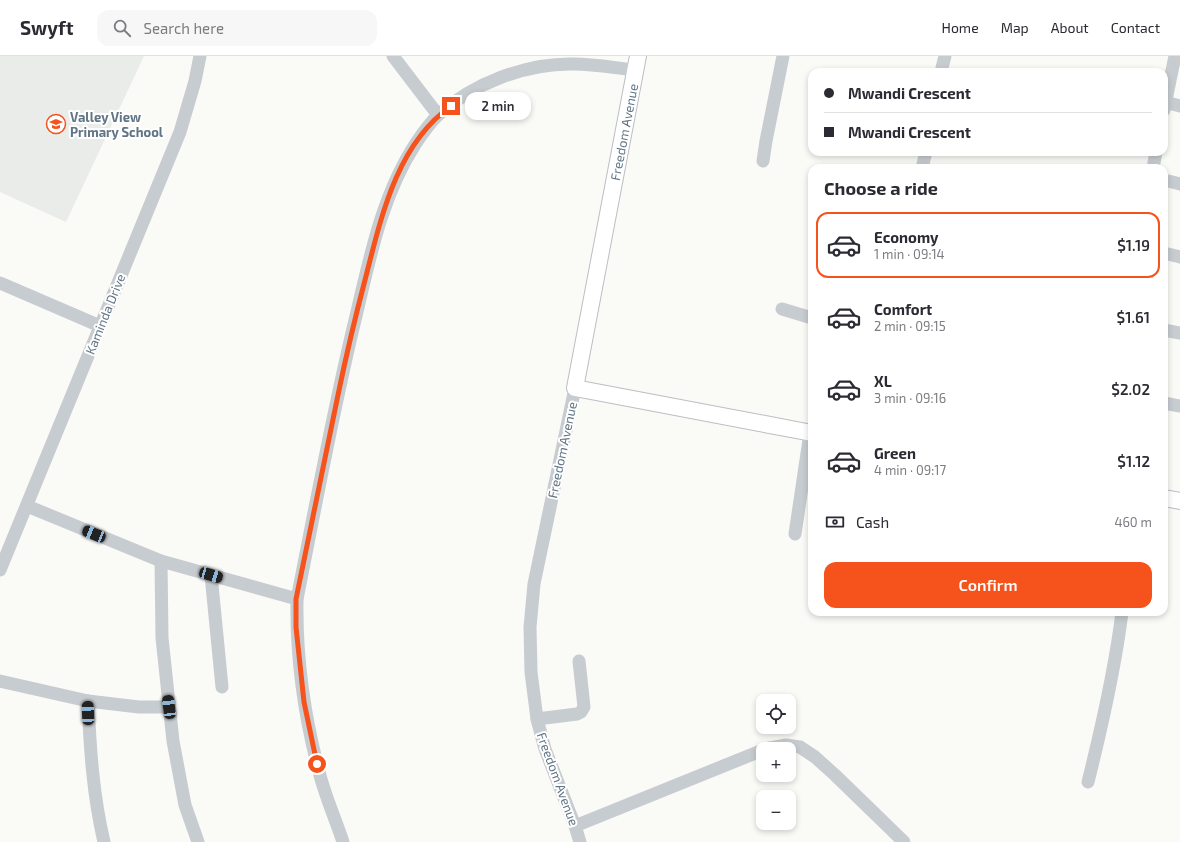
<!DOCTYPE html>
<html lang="en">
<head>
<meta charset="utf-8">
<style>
	:root { --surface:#fff; --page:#f7f7f7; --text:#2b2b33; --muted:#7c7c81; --line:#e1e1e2; --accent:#f6521b }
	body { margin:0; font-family:"Exo 2",sans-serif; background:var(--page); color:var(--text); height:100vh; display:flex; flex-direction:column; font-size:15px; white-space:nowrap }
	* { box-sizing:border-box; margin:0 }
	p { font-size:13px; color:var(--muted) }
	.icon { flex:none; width:22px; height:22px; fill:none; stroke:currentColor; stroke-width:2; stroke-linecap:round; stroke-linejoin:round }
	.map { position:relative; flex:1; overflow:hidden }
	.panel { position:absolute; left:808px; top:108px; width:360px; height:452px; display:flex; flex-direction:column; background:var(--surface); border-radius:12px; box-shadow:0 2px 6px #0003 }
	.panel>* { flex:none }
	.banner { position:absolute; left:808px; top:12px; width:360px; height:88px; border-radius:12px; box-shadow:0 2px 6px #0003; display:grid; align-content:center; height:88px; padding:0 16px; background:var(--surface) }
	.controls { position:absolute; left:756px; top:638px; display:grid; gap:8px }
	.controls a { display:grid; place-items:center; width:40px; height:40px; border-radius:8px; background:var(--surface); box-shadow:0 2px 6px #0003; font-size:20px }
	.end { position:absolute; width:18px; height:18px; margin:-9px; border:5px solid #f6521b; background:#fff; box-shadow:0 0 0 2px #fff }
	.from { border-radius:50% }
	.bubble { position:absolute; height:28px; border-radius:12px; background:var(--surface); box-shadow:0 2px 6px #0003; font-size:13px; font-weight:600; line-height:28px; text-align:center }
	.car { position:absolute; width:12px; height:24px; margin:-12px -6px; border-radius:5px; box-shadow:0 0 3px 1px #0007; background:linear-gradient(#222 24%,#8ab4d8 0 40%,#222 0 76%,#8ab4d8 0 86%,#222 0) }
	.banner b { display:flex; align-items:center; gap:14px; height:38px; font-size:15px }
	.banner b+b { border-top:1px solid var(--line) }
	.banner i { width:10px; height:10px; background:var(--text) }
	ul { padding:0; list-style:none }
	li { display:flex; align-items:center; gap:12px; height:66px; margin:0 8px 6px; padding:0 8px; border:2px solid transparent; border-radius:12px }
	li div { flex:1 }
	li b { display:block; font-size:15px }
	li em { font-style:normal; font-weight:600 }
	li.selected { border-color:var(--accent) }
	li>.icon { width:36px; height:36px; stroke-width:1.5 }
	h2 { padding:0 16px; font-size:18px; line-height:48px }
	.pay { display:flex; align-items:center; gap:10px; height:44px; padding:0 16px; font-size:15px }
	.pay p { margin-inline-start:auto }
	.button { display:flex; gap:8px; margin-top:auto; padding:8px 16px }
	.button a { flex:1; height:46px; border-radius:12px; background:var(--accent); color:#fff; font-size:16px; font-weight:600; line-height:46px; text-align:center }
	header { display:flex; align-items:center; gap:24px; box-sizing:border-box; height:56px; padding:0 20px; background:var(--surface); border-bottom:1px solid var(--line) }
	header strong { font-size:19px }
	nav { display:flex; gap:22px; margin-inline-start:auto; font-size:14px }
	.search { width:280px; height:36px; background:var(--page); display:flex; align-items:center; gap:10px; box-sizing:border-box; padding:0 14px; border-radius:12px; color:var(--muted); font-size:15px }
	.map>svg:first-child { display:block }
	.built { fill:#eaecea }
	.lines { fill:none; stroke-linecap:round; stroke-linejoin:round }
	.major-casing { stroke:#babfc3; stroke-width:18 }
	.minor { stroke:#c7ccd0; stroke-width:13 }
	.major { stroke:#fff; stroke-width:16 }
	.route { stroke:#f6521b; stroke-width:5 }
	.labels { text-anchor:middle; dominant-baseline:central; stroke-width:4; stroke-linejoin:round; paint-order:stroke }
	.poi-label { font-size:13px; font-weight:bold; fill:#617586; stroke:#fff; text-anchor:start }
	.street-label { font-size:13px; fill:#617586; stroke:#fff }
</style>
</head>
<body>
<header>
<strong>Swyft</strong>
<div class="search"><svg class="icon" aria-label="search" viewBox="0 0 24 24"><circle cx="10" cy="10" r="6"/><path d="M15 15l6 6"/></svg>Search here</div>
<nav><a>Home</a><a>Map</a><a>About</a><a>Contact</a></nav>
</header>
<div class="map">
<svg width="1180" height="786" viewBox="0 0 1180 786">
	<rect width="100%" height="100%" fill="#fafaf7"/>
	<path class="built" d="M0,0H144L66,166L0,136Z"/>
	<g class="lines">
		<defs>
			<g id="major">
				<path d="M638,0L575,332L812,377"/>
				<path d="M1164,442L1180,445"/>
			</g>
		</defs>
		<use href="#major" class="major-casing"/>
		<g class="minor">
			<path d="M393,0L438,59"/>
			<path d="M941,16L945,0"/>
			<path d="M1165,46L1180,50"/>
			<path d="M1164,54L1175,0"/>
			<path d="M763,105L766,85L783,0"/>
			<path d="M922,112L926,96"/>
			<path d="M1153,112L1156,96"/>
			<path d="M1164,124L1180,128"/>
			<path d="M1164,197L1180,201"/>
			<path d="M0,227L100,270"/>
			<path d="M782,253L812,262"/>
			<path d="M1164,274L1180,277"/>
			<path d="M575,332L534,528L530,571L531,616L537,663L545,693L575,770L580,786"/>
			<path d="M1164,347L1180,350"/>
			<path d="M27,450L161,505L297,543"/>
			<path d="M795,478L810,377"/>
			<path d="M161,505L162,582L173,685L185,749L198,786"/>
			<path d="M0,514L180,76L195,25L200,0"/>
			<path d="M211,519L222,631"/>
			<path d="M0,625L88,645C90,693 93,739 104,786"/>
			<path d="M88,645L139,651H169"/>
			<path d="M537,663L577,658L581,656L584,651L579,605"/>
			<path d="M765,693L786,689L800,691L815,701L835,719L904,786"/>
			<path d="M1088,726C1102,670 1115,614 1122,556"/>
			<path d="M575,770L763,694"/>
			<path d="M343,786C336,765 327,744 321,723C305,665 296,603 297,543C316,448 333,354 356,260C370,201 382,139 416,87C422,78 430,67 438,59C474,27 526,7 574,8C595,8 615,12 635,14"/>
		</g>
		<use href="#major" class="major"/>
	</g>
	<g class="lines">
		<path class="route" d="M317,708L304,646L296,571V543L338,339C346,300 355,262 365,224C381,162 396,89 451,50"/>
	</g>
	<defs>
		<symbol id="school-ring" viewBox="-11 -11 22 22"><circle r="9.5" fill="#fff" stroke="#f6521b" stroke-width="1.5"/><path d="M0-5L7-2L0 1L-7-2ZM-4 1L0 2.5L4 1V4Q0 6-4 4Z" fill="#f6521b"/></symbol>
	</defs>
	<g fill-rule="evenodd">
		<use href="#school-ring" x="45" y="57" width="22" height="22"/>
	</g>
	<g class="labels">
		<g class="poi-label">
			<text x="70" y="61">Valley View<tspan x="70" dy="15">Primary School</tspan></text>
		</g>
		<g class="street-label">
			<text transform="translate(624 76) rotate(-79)">Freedom Avenue</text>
			<text transform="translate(105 258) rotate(-68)">Kaminda Drive</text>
			<text transform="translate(562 394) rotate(-78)">Freedom Avenue</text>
			<text transform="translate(558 723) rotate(70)">Freedom Avenue</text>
		</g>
	</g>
</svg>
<div class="controls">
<a><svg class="icon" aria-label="locate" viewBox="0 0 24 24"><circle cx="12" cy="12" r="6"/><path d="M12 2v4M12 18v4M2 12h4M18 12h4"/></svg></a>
<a>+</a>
<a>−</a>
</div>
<i class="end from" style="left:317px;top:708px"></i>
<i class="end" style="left:451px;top:50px"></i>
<div class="bubble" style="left:465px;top:36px;width:66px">2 min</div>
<i class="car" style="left:94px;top:478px;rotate:292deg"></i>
<i class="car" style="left:211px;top:519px;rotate:106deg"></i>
<i class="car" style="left:169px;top:651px;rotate:353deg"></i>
<i class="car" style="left:88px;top:657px;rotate:358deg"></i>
<div class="banner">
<b><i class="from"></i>Mwandi Crescent</b>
<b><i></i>Mwandi Crescent</b>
</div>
<section class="panel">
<h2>Choose a ride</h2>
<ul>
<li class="selected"><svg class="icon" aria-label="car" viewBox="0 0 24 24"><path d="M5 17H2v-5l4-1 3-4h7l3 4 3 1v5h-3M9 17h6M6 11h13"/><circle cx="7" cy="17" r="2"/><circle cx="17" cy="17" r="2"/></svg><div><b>Economy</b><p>1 min · 09:14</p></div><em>$1.19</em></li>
<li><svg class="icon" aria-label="car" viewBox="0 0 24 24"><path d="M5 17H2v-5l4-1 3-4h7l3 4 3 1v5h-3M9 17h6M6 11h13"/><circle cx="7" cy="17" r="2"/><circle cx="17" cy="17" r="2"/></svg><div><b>Comfort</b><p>2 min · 09:15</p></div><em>$1.61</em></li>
<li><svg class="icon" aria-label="car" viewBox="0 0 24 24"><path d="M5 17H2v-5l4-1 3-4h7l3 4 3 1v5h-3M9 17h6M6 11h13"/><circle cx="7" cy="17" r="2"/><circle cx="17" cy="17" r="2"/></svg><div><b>XL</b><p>3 min · 09:16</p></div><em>$2.02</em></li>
<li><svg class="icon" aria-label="car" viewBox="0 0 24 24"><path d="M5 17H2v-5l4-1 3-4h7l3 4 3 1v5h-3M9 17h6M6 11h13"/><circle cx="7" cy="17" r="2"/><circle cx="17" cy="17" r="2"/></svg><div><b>Green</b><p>4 min · 09:17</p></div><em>$1.12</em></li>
</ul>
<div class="pay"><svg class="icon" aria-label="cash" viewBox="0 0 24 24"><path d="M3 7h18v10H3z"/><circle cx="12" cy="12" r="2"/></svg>Cash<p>460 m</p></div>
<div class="button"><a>Confirm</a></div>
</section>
</div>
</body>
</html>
